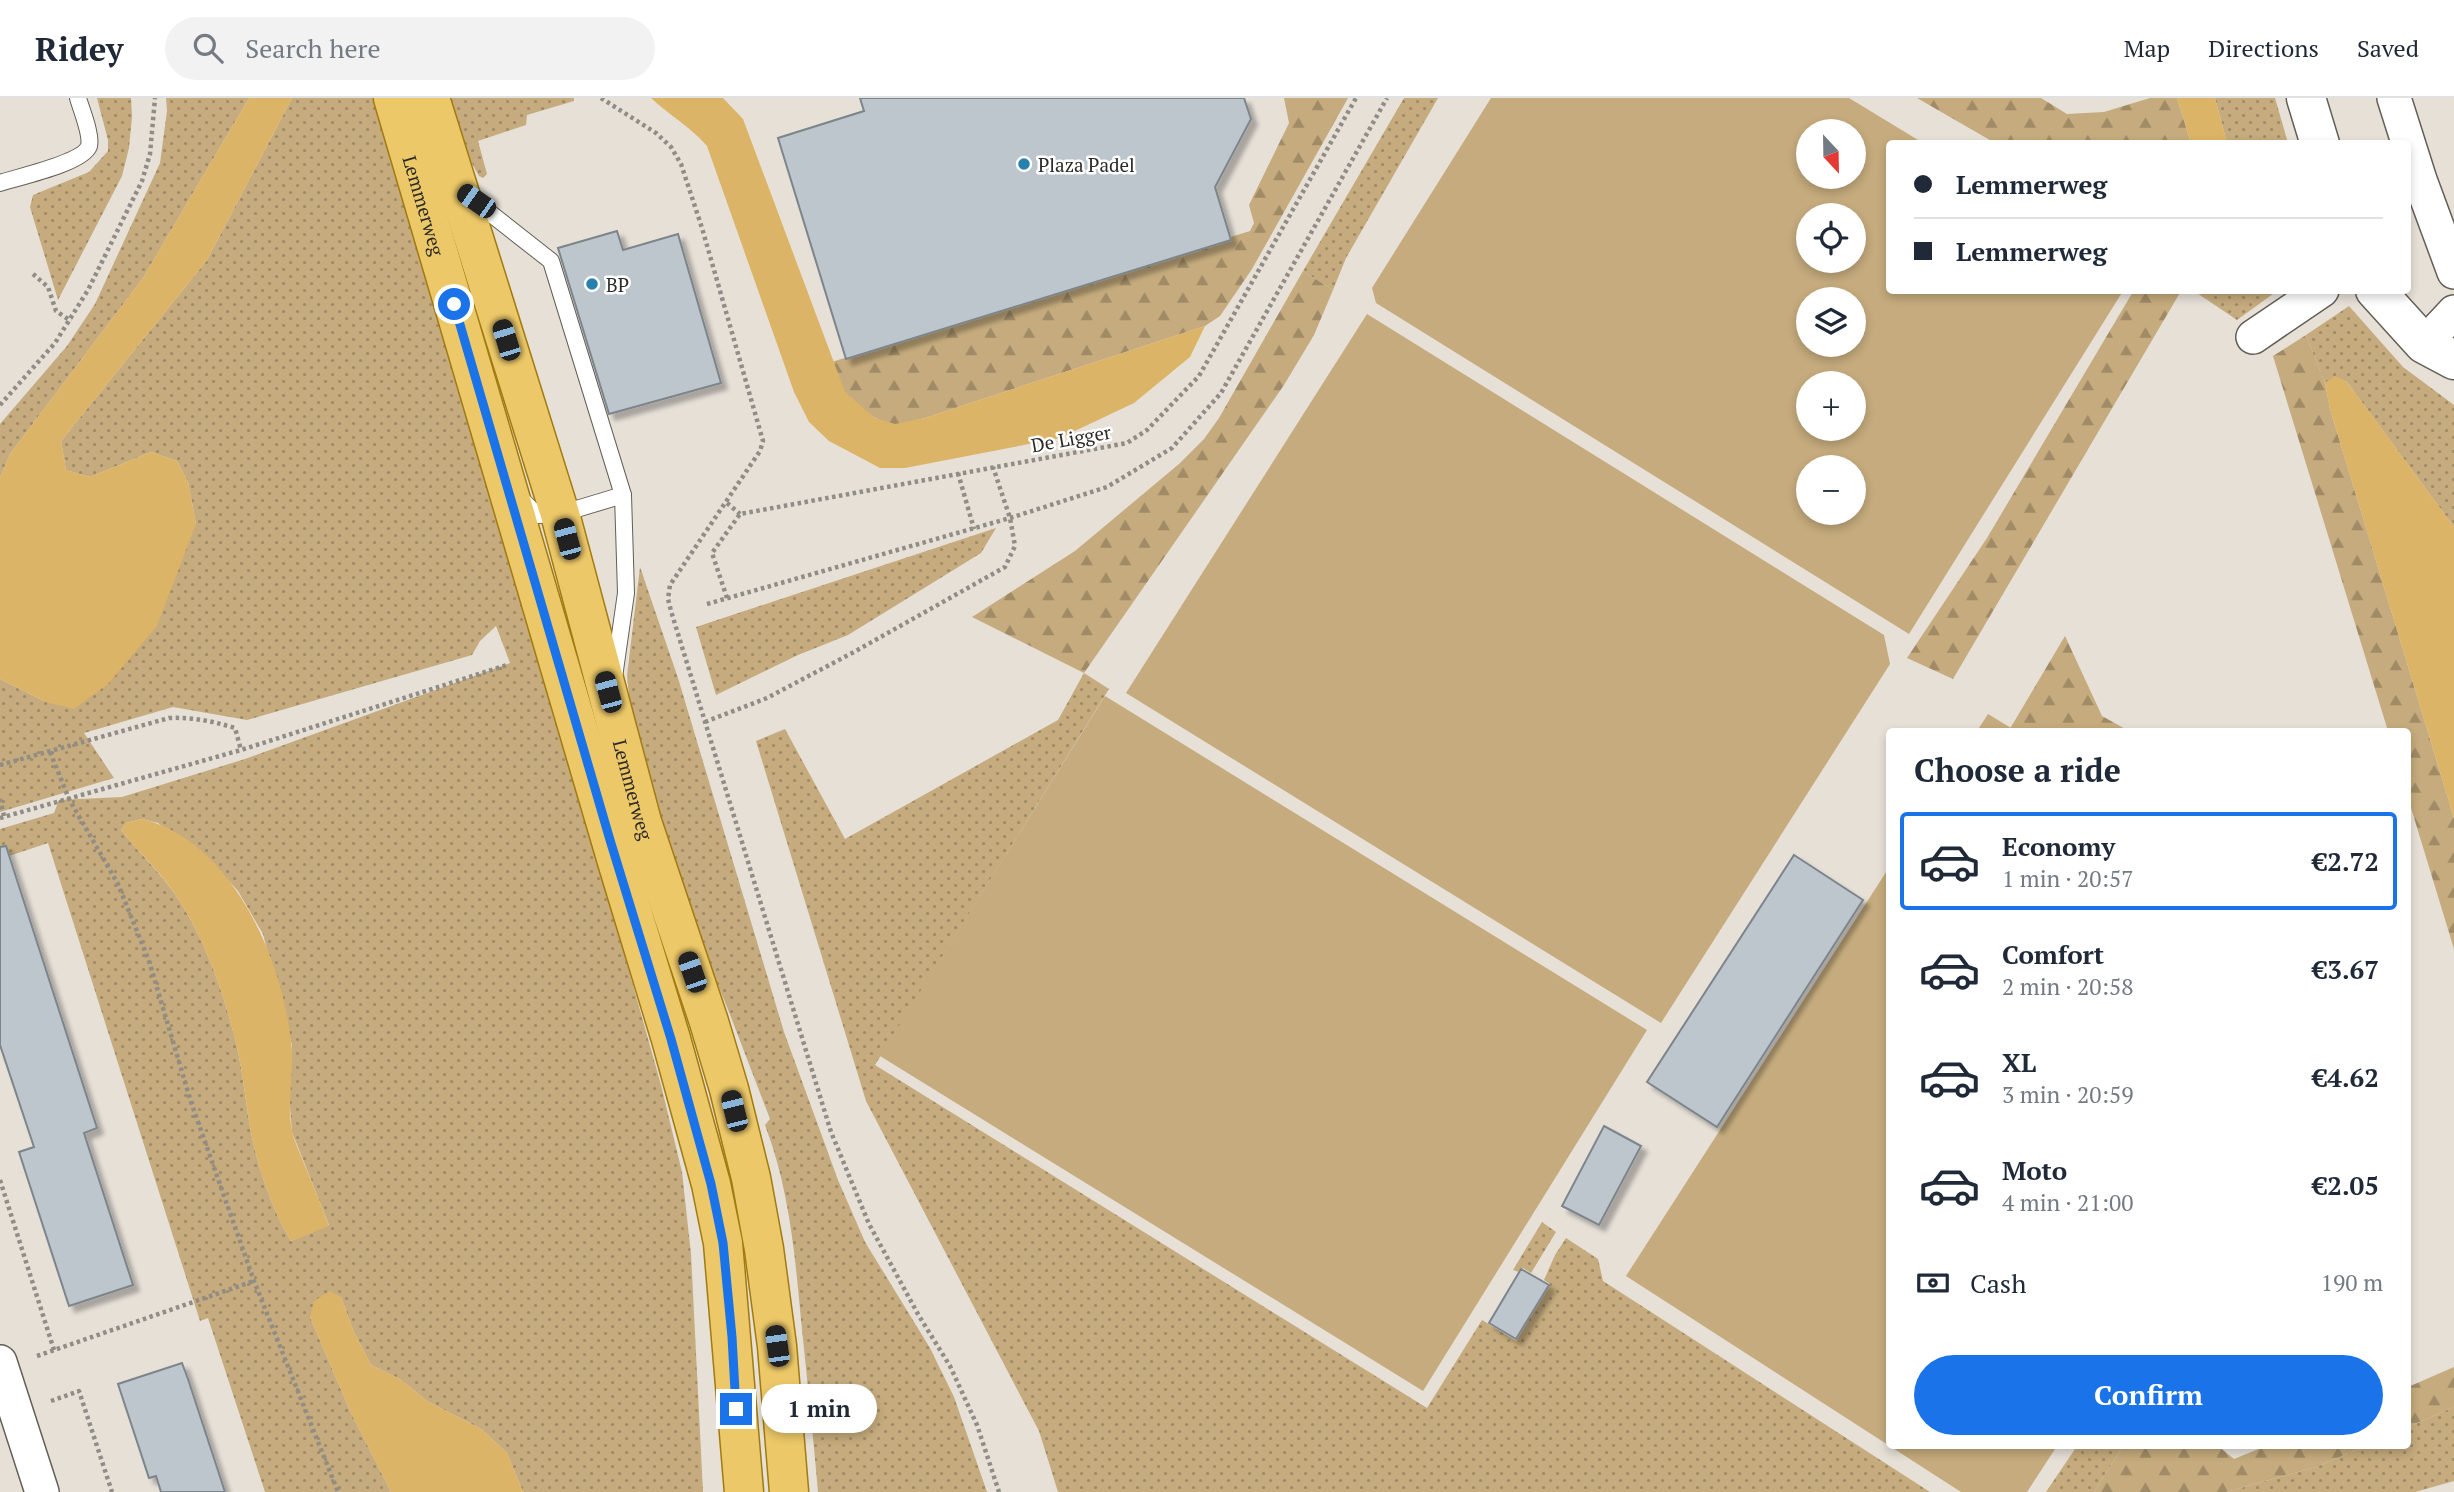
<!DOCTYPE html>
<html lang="en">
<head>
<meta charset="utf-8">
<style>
	:root { --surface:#fff; --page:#f2f2f3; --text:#1f2937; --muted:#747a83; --line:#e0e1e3; --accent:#1a73e8 }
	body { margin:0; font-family:"PT Serif",serif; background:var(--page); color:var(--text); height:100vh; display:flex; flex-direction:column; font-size:26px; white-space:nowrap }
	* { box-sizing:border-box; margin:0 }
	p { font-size:23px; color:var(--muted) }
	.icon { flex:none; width:38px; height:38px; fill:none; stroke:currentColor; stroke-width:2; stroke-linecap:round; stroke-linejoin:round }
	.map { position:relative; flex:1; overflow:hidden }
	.side { position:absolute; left:1886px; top:630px; width:525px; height:721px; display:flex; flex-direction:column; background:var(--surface); border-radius:7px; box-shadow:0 4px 10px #0003 }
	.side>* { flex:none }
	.hud { position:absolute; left:1886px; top:42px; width:525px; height:154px; border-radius:7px; box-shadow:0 4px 10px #0003; display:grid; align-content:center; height:154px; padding:0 28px; background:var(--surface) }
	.needle { width:46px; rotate:158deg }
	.controls { position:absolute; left:1796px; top:21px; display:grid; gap:14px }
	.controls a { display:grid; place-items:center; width:70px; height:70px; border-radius:50%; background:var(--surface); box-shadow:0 4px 10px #0003; font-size:35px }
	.end { position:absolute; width:32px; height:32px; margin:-16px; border:9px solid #1a73e8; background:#fff; box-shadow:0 0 0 4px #fff }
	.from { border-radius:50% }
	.bubble { position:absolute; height:49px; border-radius:24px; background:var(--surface); box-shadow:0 4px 10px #0003; font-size:23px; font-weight:800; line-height:49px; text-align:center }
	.car { position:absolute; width:21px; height:42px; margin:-21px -10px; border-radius:9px; box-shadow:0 0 5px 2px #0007; background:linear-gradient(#222 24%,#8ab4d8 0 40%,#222 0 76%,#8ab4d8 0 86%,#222 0) }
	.hud b { display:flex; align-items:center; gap:24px; height:66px; font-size:26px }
	.hud b+b { border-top:2px solid var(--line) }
	.hud i { width:18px; height:18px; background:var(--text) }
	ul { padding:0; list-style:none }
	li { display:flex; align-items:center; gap:21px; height:98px; margin:0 14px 10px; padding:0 14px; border:4px solid transparent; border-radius:7px }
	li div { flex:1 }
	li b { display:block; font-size:26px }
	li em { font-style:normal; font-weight:800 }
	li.active { border-color:var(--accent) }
	li>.icon { width:63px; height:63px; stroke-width:1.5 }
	h2 { padding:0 28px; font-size:32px; line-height:84px }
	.pay { display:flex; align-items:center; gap:18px; height:77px; padding:0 28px; font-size:26px }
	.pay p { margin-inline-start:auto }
	.cta { display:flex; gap:14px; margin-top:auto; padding:14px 28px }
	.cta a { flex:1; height:80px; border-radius:42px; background:var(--accent); color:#fff; font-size:28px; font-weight:800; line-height:80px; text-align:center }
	header { display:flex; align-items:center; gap:42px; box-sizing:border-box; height:98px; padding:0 35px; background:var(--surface); border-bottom:2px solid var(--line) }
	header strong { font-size:33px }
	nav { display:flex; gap:38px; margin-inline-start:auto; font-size:24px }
	.search { width:490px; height:63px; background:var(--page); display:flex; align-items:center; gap:18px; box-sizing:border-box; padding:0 24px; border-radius:38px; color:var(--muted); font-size:26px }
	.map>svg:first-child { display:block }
	.grass { fill:url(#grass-dots); fill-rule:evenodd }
	.forest { fill:url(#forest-firs) }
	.park { fill:#c5ab7d; fill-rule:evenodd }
	.water { fill:#dcb467 }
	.building { fill:#bcc6cc; stroke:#7c858b; stroke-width:2; filter:url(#shadow) }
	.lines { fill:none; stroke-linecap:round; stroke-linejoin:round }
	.service-casing { stroke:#635e56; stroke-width:18 }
	.minor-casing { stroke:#635e56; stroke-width:36 }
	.tertiary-casing { stroke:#635e56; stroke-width:41 }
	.primary-casing { stroke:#a17a10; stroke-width:41 }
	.path { stroke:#908c86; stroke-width:4.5; stroke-dasharray:3.5 3.5; stroke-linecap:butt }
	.service { stroke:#fff; stroke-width:16 }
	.minor { stroke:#fff; stroke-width:33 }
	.tertiary { stroke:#fff; stroke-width:38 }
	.primary { stroke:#ecc868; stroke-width:38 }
	.route { stroke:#1a73e8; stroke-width:9 }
	.poi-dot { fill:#2781af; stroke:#fff; stroke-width:2.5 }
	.labels { text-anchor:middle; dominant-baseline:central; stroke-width:5; stroke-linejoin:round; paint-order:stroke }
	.poi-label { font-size:19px; fill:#2d2b27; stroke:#fff; text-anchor:start }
	.street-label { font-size:19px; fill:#2d2b27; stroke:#fff }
</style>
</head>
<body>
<header>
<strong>Ridey</strong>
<div class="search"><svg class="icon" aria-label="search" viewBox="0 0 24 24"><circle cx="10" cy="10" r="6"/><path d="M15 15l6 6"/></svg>Search here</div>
<nav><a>Map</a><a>Directions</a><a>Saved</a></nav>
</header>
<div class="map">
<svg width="2454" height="1394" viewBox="0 0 2454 1394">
	<defs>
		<pattern id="grass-dots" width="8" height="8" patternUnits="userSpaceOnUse" patternTransform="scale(1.75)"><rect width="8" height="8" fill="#c5ab7d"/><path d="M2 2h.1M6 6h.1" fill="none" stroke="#a08b66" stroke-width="1.8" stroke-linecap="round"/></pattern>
		<pattern id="forest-firs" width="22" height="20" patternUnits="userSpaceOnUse" patternTransform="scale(1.75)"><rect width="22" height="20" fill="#c5ab7d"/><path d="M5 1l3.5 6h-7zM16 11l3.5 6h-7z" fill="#a08b66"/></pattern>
		<filter id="shadow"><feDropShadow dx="6" dy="6" stdDeviation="2" flood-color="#0004"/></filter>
	</defs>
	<rect width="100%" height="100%" fill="#e6e0d7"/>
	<g class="grass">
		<path d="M97,0H131L132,19L129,50L122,78L58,202L30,109L33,97L89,74L108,53V42Z"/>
		<path d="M166,0H249L143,180L10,356L0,380V326L67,248L95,206L160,65L167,13Z"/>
		<path d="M292,0H374L529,516L661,987L682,1074L691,1156L703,1394H523L507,1355L481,1331L427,1303L400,1281L371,1267L353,1232L341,1199L310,1219L351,1315L391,1394H265L208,1220L200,1223L48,745L0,761V731L54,715L59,702L122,699L245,661L510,565L496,528L480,543L472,557L247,622L173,609L84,635L114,680L0,714V581L46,604L196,426L188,384L177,363L151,354L90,379L66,372L61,343L207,162ZM142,721L158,725L211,763L238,793L263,836L292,947L289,996L292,1034L329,1127L291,1143C273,1113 261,1078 253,1044C246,1012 244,978 236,945C224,896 206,844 179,802C163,777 140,756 121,732L126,725Z"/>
		<path d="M445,0H574V3L527,17L526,27L478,43L487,76L483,80L479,78L460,44Z"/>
		<path d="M1404,0H1438L1346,160L1333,192L1303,173Z"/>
		<path d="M2215,0H2275L2288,45H2227Z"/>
		<path d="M2194,193H2277L2237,222Z"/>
		<path d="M2349,208L2403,269L2454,307V429L2347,284L2335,279L2325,285L2306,237Z"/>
		<path d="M996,430L981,455L848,537L798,557L716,597L696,529Z"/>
		<path d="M640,469L678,580L784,934L838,1082L865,1144L930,1250L954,1299L987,1394H818C813,1337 807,1279 801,1222C795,1156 789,1090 765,1027L770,1021L729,914L685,806L631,616L627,578Z"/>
		<path d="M1084,575L1109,591L875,967L1427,1310L1482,1222L1516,1243L1550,1186L1544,1182L1555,1157L1566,1140L1598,1161L1603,1183L1930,1394H1058L1039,1333L866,1003L756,643L785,631L845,741L1058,622Z"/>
		<path d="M1542,1124L1556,1134L1531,1175L1523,1170L1519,1174L1513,1172Z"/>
		<path d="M2454,1309V1383L2415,1394H2226L2316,1369L2366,1348H2408V1329Z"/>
		<path d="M2077,1348H2123L2094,1394H2046Z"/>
	</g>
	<g class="forest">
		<path d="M1284,0H1348L1252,171L1220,218L1205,228L925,320C915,322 902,327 893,326C863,321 840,289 822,267L1250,133L1254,125L1249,107L1289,25Z"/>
		<path d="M1917,0H2041L2067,16L2104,14L2150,0H2177L2191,45H1995Z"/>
		<path d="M1303,173L1333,192L1314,237L1284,287L1084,575L972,519L1075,453L1179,366L1204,341L1219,320Z"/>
		<path d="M2134,192L2181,193L1953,581L1907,560L1987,440Z"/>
		<path d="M2306,237L2325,285L2330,311L2454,720V851L2408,700V634L2388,633L2273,258Z"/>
		<path d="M2065,538L2102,618L2129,633L2008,634Z"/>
		<path d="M2454,1269V1309L2408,1329V1289Z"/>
		<path d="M2123,1348H2218L2234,1361L2266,1348H2366L2316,1369L2226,1394H2094Z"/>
	</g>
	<g class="park">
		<path d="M1491,0H1849L1923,45L1890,46V192L2123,193L1909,536L1376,205L1372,190ZM1808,33H1853V79H1808ZM1808,117H1853V163H1808ZM1808,201H1853V247H1808ZM1808,285H1853V331H1808ZM1808,369H1853V415H1808Z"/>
		<path d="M1367,216L1884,537L1890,566L1661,925L1126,595Z"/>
		<path d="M1105,598L1647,932L1423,1293L880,958Z"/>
		<path d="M1988,616L2016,633H1977Z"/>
		<path d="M1890,768V1348H2057L2027,1394H1961L1626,1178Z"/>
	</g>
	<g class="water">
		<path d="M249,0H292L207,162L61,343L66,372L90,379L151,354L177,363L188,384L196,426L157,528L108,586L74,611L46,604L0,581V380L10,356L143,180Z"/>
		<path d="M651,0H723L743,21L845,294L875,320L895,326L925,320L1205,228L1190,259L1134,305L1060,340L905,370H880L829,343L809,324L794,294L707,48C691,29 669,17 651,0Z"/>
		<path d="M2177,0H2215L2227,45H2191Z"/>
		<path d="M2335,278L2347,284L2454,429V720L2330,311L2325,285Z"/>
		<path d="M142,721C231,742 282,860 291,943C295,973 286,1003 292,1033C294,1043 300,1054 303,1063C312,1085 321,1106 329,1128L291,1143C273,1113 261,1078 253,1044C246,1012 244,978 236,945C224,896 206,844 179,802C163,776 140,756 121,732L126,725Z"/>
		<path d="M330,1193L341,1199L353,1232L371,1267L400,1281L427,1303L481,1331L507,1355L523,1394H391L351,1315L310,1219L314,1203Z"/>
	</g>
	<g class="building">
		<path d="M860,0H1244L1251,21L1215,89L1231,142L846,261L778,40L864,13Z"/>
		<path d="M617,133L623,152L678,136L721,285L609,316L558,150Z"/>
		<path d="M6,748L97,1030L84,1035L133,1187L69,1208L19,1054L34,1049L0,947V749Z"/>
		<path d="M1794,757L1863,802L1717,1029L1647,984Z"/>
		<path d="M1604,1028L1641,1048L1599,1127L1562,1108Z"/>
		<path d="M1521,1171L1549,1187L1516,1241L1489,1225Z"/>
		<path d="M182,1265L188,1281L225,1394H161L156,1378L149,1380L118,1286Z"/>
	</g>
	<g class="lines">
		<defs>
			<g id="service">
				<path d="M0,85C18,79 83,65 89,48C92,37 81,11 78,0"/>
				<path d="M467,97L551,163L623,397L626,495L614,579"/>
				<path d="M521,401L537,417L560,416L623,397"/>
			</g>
			<g id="minor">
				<path d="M2394,0L2420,82L2454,174"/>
				<path d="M2253,239L2322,192"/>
				<path d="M2424,246L2454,214"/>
				<path d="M0,1264L42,1394"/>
			</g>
			<g id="tertiary">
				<path d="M2306,0L2320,46"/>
				<path d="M2375,192L2424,246L2454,262"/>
			</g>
			<g id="primary">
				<path id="s1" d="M393,0L618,767L671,941L711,1086L723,1145L744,1394"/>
				<path id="s2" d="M430,0L560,416L642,724L709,924L729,991L751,1080L764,1151L777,1248L789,1394"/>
			</g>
		</defs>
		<use href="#service" class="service-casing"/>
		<use href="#minor" class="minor-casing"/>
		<use href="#tertiary" class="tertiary-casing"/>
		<use href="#primary" class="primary-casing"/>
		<g class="path">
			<path d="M601,0L656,35L671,49L681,66L702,130L763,343L760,353L670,487L668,501L671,513L831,1034L869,1126L919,1218L950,1268L977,1327L999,1394"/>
			<path d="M33,176L48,189L56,213L71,223"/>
			<path d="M0,307L55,245L88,192L142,83L150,56L155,0"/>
			<path d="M958,375L974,431"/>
			<path d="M727,405L740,416"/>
			<path d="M727,500L712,455L740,416L1127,345L1147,332L1199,278L1356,0"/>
			<path d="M707,506L1010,420L1107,389L1172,350L1221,295L1387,0"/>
			<path d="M705,624L767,600L854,554L1005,469L1015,448L1010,420L993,369"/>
			<path d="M50,654L69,701L118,786L149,863L191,1004L254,1183L338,1394"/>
			<path d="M0,667L169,620C192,619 212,623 235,630L241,652"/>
			<path d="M0,701L4,718"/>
			<path d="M0,720L241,652L507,567"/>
			<path d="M0,1082L54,1252"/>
			<path d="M37,1258L254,1183"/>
			<path d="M51,1303L79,1293L112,1394"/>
		</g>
		<use href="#service" class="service"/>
		<use href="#minor" class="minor"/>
		<use href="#tertiary" class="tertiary"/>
		<use href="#primary" class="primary"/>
	</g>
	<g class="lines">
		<path class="route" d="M454,206L610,742L671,941L711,1086L723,1145L732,1239L736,1311"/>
	</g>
	<g class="poi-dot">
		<circle cx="1024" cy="66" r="7"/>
		<circle cx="592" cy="186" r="7"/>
	</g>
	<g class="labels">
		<g class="poi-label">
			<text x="1038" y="66">Plaza Padel</text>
			<text x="606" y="186">BP</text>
		</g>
		<g class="street-label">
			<text stroke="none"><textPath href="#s1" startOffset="112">Lemmerweg</textPath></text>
			<text transform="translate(1071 340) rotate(-10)">De Ligger</text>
			<text stroke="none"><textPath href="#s2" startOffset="721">Lemmerweg</textPath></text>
		</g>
	</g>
</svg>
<div class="controls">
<a><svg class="needle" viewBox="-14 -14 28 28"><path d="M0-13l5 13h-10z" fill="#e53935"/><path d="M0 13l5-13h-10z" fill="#747a83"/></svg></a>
<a><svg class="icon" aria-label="locate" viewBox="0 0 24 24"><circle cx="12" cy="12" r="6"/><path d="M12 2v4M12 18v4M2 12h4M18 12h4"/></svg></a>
<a><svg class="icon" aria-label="layers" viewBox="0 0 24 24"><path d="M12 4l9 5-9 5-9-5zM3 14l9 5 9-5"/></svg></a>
<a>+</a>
<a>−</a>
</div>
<i class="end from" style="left:454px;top:206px"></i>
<i class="end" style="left:736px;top:1311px"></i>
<div class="bubble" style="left:761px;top:1286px;width:116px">1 min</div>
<i class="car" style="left:476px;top:103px;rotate:305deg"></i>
<i class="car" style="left:506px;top:242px;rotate:343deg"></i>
<i class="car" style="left:567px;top:441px;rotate:345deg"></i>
<i class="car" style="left:608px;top:594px;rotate:345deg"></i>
<i class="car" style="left:692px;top:874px;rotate:341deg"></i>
<i class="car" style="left:734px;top:1013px;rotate:346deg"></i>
<i class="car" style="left:777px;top:1248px;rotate:352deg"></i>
<div class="hud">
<b><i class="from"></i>Lemmerweg</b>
<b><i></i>Lemmerweg</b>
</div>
<section class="side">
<h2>Choose a ride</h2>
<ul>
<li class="active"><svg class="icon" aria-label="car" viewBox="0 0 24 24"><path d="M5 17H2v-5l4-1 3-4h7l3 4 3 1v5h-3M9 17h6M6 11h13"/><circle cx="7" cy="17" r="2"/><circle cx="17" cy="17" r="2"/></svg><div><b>Economy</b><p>1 min · 20:57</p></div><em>€2.72</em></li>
<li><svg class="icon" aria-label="car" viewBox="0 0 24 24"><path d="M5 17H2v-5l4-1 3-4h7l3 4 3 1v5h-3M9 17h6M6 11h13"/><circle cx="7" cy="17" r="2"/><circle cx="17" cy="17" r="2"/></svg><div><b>Comfort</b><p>2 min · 20:58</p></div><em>€3.67</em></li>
<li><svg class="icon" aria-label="car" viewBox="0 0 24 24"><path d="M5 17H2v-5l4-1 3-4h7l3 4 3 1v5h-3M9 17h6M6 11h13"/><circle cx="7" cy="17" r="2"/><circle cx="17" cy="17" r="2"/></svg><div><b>XL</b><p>3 min · 20:59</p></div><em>€4.62</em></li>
<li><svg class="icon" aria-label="car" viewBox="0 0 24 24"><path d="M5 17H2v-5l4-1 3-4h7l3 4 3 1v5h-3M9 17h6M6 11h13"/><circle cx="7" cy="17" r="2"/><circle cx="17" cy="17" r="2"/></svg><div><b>Moto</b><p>4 min · 21:00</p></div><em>€2.05</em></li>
</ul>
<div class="pay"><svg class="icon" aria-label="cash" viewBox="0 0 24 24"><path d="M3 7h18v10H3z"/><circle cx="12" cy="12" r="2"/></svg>Cash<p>190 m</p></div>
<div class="cta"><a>Confirm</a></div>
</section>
</div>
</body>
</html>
